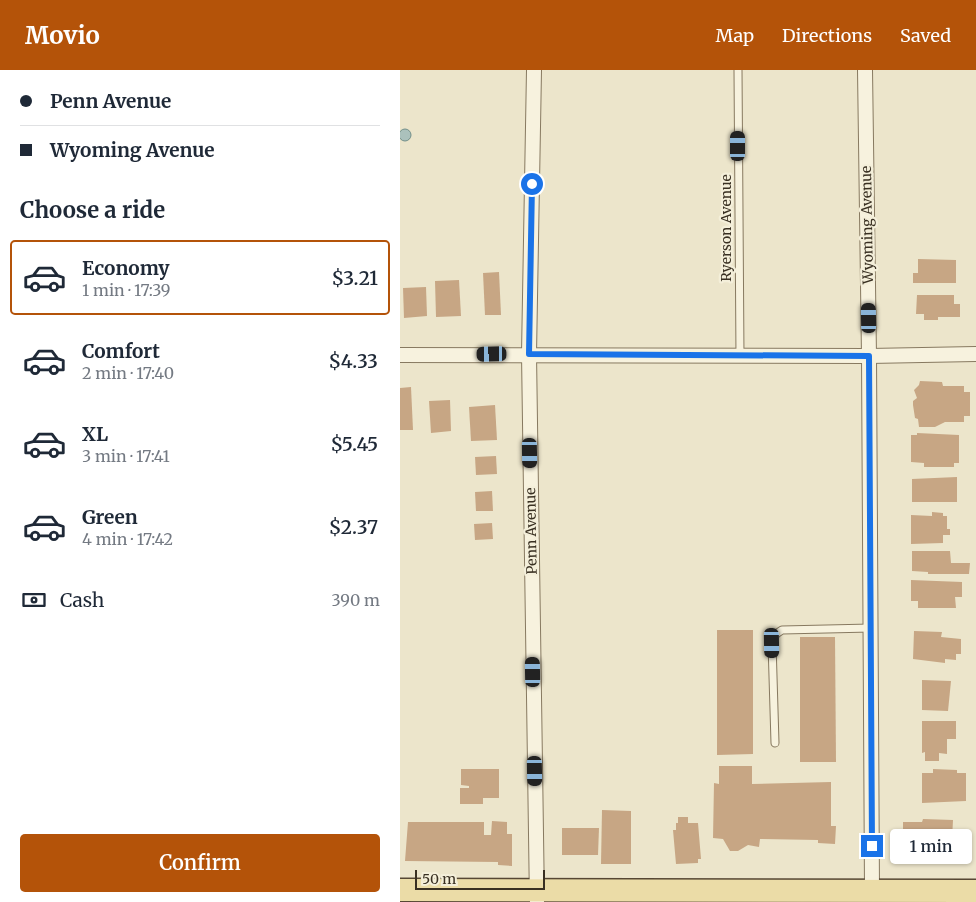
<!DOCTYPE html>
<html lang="en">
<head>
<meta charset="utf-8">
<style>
	:root { --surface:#fff; --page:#f2f2f3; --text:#1f2937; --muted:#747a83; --line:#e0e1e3; --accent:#b45309 }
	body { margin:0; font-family:Merriweather,serif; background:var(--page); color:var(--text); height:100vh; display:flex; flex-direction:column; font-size:19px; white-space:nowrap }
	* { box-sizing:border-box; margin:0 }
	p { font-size:16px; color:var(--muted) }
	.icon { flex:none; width:28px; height:28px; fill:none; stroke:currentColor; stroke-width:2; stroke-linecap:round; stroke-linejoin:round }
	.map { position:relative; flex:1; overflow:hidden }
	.side { display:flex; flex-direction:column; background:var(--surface); width:400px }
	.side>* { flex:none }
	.banner { display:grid; align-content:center; height:110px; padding:0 20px; background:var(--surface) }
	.scale { position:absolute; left:15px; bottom:12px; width:130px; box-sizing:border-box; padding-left:5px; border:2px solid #393022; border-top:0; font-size:14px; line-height:18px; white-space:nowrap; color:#393022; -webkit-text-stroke:4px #f4efda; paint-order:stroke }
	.end { position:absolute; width:22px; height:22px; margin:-11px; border:6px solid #1a73e8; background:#fff; box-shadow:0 0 0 2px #fff }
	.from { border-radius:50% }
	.bubble { position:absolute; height:35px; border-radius:5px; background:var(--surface); box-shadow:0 1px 4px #0004; font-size:16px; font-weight:600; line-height:35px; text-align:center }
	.car { position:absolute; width:15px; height:30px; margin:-15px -8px; border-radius:6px; box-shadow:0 0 4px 1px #0007; background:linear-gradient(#222 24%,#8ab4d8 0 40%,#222 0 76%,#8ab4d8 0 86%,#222 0) }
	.banner b { display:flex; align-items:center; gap:18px; height:48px; font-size:19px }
	.banner b+b { border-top:1px solid var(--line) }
	.banner i { width:12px; height:12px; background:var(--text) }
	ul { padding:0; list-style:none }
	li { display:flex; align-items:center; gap:15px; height:75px; margin:0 10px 8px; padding:0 10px; border:2px solid transparent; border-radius:5px }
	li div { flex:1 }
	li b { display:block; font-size:19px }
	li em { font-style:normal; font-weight:600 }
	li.active { border-color:var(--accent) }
	li>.icon { width:45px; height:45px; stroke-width:1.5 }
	h2 { padding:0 20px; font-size:22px; line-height:60px }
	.pay { display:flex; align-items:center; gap:12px; height:55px; padding:0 20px; font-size:19px }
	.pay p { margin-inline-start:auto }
	.primary-button { display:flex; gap:10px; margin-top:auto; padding:10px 20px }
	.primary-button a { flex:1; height:58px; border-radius:5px; background:var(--accent); color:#fff; font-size:20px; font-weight:600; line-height:58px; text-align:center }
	header { display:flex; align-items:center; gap:30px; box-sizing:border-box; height:70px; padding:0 25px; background:var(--accent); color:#fff }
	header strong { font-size:24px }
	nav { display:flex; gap:28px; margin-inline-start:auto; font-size:18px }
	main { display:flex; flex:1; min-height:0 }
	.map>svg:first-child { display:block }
	.water { fill:#abc1bc; stroke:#728f8a }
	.building { fill:#c7a684 }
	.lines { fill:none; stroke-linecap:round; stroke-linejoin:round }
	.lane-casing { stroke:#877960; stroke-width:9 }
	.street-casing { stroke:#877960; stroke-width:16 }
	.primary-casing { stroke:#564734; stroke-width:25 }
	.lane { stroke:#f7f2de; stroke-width:7 }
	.street { stroke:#f7f2de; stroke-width:14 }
	.primary { stroke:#ebdca7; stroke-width:22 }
	.route { stroke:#1a73e8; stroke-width:6 }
	.labels { text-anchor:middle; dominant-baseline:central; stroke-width:4.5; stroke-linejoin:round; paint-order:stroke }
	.street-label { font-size:14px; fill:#393022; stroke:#f4efda }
</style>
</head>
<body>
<header>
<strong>Movio</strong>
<nav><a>Map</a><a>Directions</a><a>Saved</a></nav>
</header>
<main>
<section class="side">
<div class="banner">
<b><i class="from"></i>Penn Avenue</b>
<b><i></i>Wyoming Avenue</b>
</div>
<h2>Choose a ride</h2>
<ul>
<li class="active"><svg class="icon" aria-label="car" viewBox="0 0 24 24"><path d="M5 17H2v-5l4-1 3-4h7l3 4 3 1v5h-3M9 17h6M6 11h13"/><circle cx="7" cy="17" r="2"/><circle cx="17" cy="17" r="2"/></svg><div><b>Economy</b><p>1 min · 17:39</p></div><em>$3.21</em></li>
<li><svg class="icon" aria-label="car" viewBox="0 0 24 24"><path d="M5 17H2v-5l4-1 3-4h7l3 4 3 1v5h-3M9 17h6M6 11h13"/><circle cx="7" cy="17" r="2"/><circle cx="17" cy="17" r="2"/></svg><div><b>Comfort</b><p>2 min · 17:40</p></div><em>$4.33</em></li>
<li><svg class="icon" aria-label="car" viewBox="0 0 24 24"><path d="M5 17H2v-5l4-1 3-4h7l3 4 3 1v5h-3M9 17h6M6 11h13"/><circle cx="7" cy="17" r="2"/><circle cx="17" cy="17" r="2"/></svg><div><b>XL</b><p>3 min · 17:41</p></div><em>$5.45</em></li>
<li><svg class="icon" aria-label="car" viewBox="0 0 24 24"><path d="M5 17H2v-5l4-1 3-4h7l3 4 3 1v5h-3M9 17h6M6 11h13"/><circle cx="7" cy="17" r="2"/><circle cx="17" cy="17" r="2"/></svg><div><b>Green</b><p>4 min · 17:42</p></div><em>$2.37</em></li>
</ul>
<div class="pay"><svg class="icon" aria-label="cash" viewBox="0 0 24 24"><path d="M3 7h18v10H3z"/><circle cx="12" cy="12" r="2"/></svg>Cash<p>390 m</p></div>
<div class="primary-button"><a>Confirm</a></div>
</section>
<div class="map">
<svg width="576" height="832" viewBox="0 0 576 832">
	<rect width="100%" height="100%" fill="#ece5cb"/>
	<circle class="water" cx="5" cy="65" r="6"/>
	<g class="building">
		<path d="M518,189L556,190V213H513V203H518Z"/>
		<path d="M99,202L101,245H85L83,203Z"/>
		<path d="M59,210L61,246L36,247L35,211Z"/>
		<path d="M26,217L27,246L4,248L3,218Z"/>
		<path d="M517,225H554V234H560V247H538V250H524V244H516Z"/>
		<path d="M520,311L542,312L543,316H564V322H570V346H564V352H545L535,357H519L518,349L515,348L513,335V331L517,328L514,320L519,315Z"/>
		<path d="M11,317L13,360H0V318Z"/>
		<path d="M50,330L51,361L31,363L29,331Z"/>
		<path d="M95,335L97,370L71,371L69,337Z"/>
		<path d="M517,363L559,365V393H554V397H524V393L511,392V365H517Z"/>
		<path d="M96,386L97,404L76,405L75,387Z"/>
		<path d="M557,407V432H512V409Z"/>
		<path d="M92,421L93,441H76L75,422Z"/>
		<path d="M532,442L543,443V446H547V459H550V465H543V473L511,474V445L532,446Z"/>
		<path d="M92,453L93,469L75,470L74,454Z"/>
		<path d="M512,481H550L551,493H570L569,504H528V502L512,501Z"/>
		<path d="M511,510L562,512V527H555L556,538H518V531H511Z"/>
		<path d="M317,560H353V684L317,685Z"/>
		<path d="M514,561L542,562L541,567L561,569V584H556V590L545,589V593L513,589Z"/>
		<path d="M400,567H435L436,692H400Z"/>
		<path d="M522,610L551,611L548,641L522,640Z"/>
		<path d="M522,651H556V669H547V684L539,683V691H525V682L522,683Z"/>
		<path d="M319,696H352V714L431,712V756H436L435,774L418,773V770L360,769L359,777L348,775L338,781H330L323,769L313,768L314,713L319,714Z"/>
		<path d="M61,699H99V728H83V734H60V718H69V716L61,715Z"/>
		<path d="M533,699L557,700V703H566V731L522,733V703H533Z"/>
		<path d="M202,740L231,741V794H201Z"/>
		<path d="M278,747H288V753H298L301,789H298V793L276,794L273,760H276V753H278Z"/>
		<path d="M523,749L553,750L552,770H545L541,785L507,782V779H503V752H522Z"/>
		<path d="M92,751L107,752V764H112V796L98,795V792L5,791L8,752H84V765H91Z"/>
		<path d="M162,758H199L198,785H162Z"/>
	</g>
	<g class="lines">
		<defs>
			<g id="lane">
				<path d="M338,0L340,286"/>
				<path d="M375,673L372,573L376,564L382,560L471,558"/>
			</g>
			<g id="street">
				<path d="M134,0L129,284L137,832"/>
				<path d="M465,0L469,286L472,820"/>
				<path d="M0,285L469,286L576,284"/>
			</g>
			<path id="primary" d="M0,820L576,821"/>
		</defs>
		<use href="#lane" class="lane-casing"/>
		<use href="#street" class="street-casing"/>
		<use href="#primary" class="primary-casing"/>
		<use href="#lane" class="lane"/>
		<use href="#street" class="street"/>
		<use href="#primary" class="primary"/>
	</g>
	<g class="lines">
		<path class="route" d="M132,114L129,284L469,286L472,776"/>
	</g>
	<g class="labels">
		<g class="street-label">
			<text transform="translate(467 155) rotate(-91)">Wyoming Avenue</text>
			<text transform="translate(326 158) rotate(-90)">Ryerson Avenue</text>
			<text transform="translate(131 461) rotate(-91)">Penn Avenue</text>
		</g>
	</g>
</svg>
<div class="scale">50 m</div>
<i class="end from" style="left:132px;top:114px"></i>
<i class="end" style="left:472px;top:776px"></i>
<div class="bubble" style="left:490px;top:759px;width:82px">1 min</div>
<i class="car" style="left:338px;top:76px;rotate:0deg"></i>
<i class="car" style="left:469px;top:248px;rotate:359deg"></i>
<i class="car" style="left:92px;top:284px;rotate:269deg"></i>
<i class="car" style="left:130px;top:383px;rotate:179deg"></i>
<i class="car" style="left:372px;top:573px;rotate:179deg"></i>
<i class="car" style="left:133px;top:602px;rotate:359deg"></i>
<i class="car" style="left:135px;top:701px;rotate:179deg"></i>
</div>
</main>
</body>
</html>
